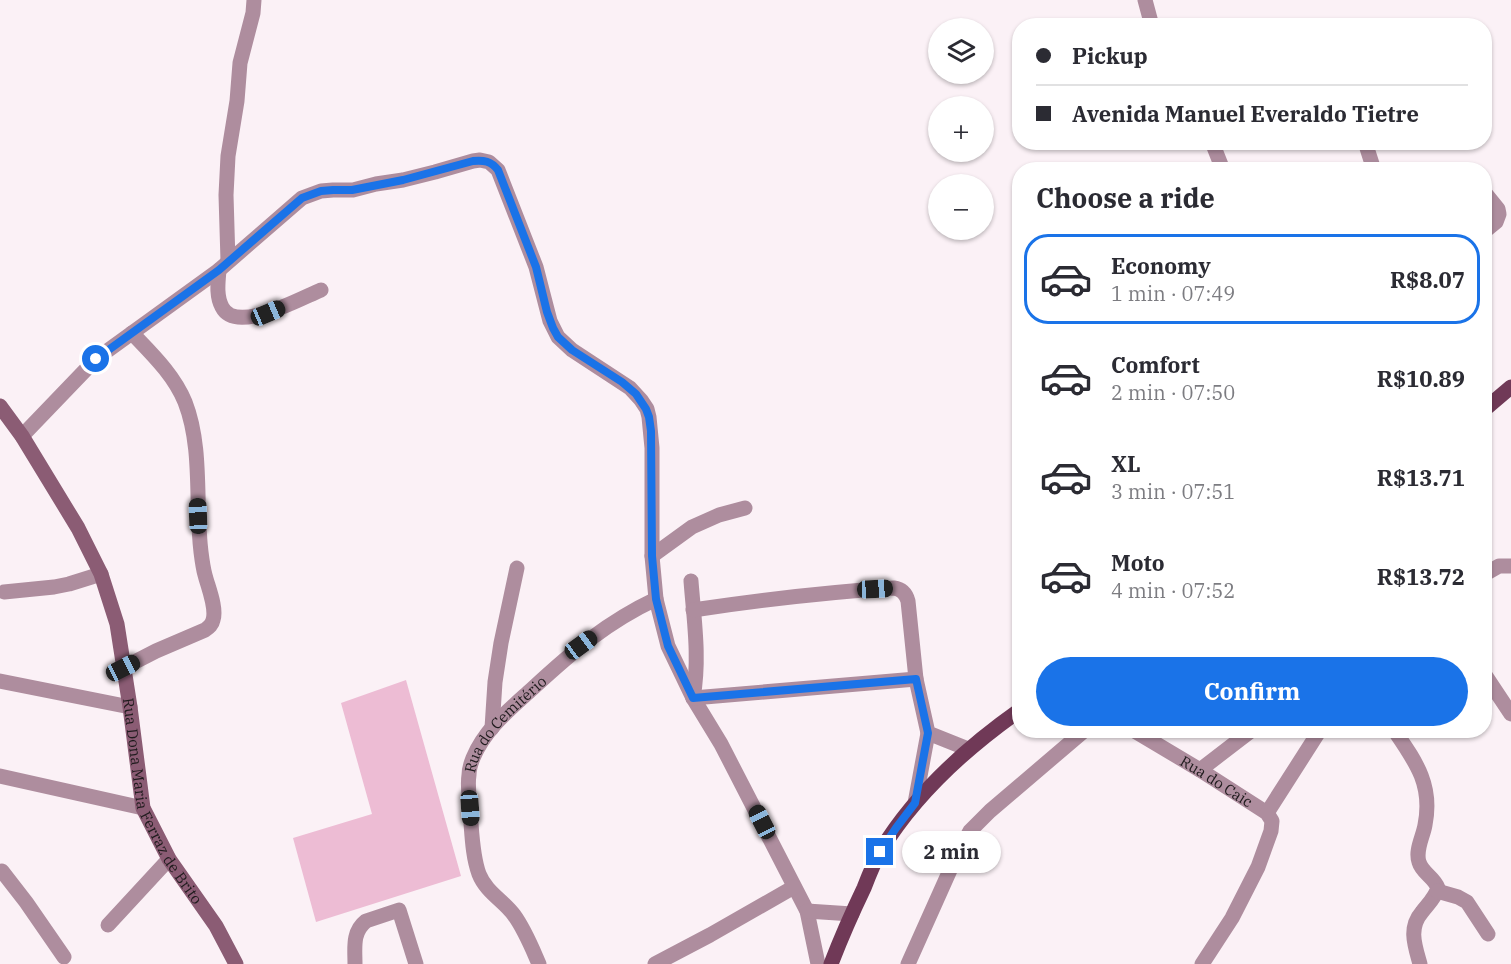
<!DOCTYPE html>
<html lang="en">
<head>
<meta charset="utf-8">
<style>
	:root { --surface:#fff; --page:#f2f2f3; --text:#2b2b33; --muted:#7c7c81; --line:#e1e1e2; --accent:#1a73e8 }
	body { margin:0; font-family:"IBM Plex Serif",serif; background:var(--page); color:var(--text); height:100vh; display:flex; flex-direction:column; font-size:22px; white-space:nowrap }
	* { box-sizing:border-box; margin:0 }
	p { font-size:20px; color:var(--muted) }
	.icon { flex:none; width:33px; height:33px; fill:none; stroke:currentColor; stroke-width:2; stroke-linecap:round; stroke-linejoin:round }
	.map { position:relative; flex:1; overflow:hidden }
	.details { position:absolute; left:1012px; top:162px; width:480px; height:576px; display:flex; flex-direction:column; background:var(--surface); border-radius:24px; box-shadow:0 2px 4px #0004 }
	.details>* { flex:none }
	.banner { position:absolute; left:1012px; top:18px; width:480px; height:132px; border-radius:24px; box-shadow:0 2px 4px #0004; display:grid; align-content:center; height:132px; padding:0 24px; background:var(--surface) }
	.controls { position:absolute; left:928px; top:18px; display:grid; gap:12px }
	.controls a { display:grid; place-items:center; width:66px; height:66px; border-radius:50%; background:var(--surface); box-shadow:0 2px 4px #0004; font-size:30px }
	.end { position:absolute; width:27px; height:27px; margin:-14px; border:8px solid #1a73e8; background:#fff; box-shadow:0 0 0 3px #fff }
	.from { border-radius:50% }
	.bubble { position:absolute; height:42px; border-radius:21px; background:var(--surface); box-shadow:0 2px 4px #0004; font-size:20px; font-weight:800; line-height:42px; text-align:center }
	.car { position:absolute; width:18px; height:36px; margin:-18px -9px; border-radius:8px; box-shadow:0 0 4px 2px #0007; background:linear-gradient(#222 24%,#8ab4d8 0 40%,#222 0 76%,#8ab4d8 0 86%,#222 0) }
	.banner b { display:flex; align-items:center; gap:21px; height:57px; font-size:22px }
	.banner b+b { border-top:2px solid var(--line) }
	.banner i { width:15px; height:15px; background:var(--text) }
	ul { padding:0; list-style:none }
	li { display:flex; align-items:center; gap:18px; height:90px; margin:0 12px 9px; padding:0 12px; border:3px solid transparent; border-radius:24px }
	li div { flex:1 }
	li b { display:block; font-size:22px }
	li em { font-style:normal; font-weight:800 }
	li.active { border-color:var(--accent) }
	li>.icon { width:54px; height:54px; stroke-width:1.5 }
	h2 { padding:0 24px; font-size:27px; line-height:72px }
	.button { display:flex; gap:12px; margin-top:auto; padding:12px 24px }
	.button a { flex:1; height:69px; border-radius:36px; background:var(--accent); color:#fff; font-size:24px; font-weight:800; line-height:69px; text-align:center }
	.map>svg:first-child { display:block }
	.green { fill:#edbcd4 }
	.lines { fill:none; stroke-linecap:round; stroke-linejoin:round }
	.street { stroke:#ae8d9e; stroke-width:15 }
	.secondary { stroke:#8b5c74; stroke-width:15 }
	.primary { stroke:#703957; stroke-width:15 }
	.route { stroke:#1a73e8; stroke-width:8 }
	.labels { text-anchor:middle; dominant-baseline:central; stroke-width:4.5; stroke-linejoin:round; paint-order:stroke }
	.street-label { font-size:15px; fill:#1f1b1d; stroke:#fff }
</style>
</head>
<body>
<div class="map">
<svg width="1511" height="964" viewBox="0 0 1511 964">
	<rect width="100%" height="100%" fill="#fbf1f6"/>
	<path class="green" d="M406,680L461,876L316,922L293,838L372,814L341,703Z"/>
	<g class="lines">
		<g class="street">
			<path d="M1145,0L1152,26"/>
			<path d="M1212,142L1223,170"/>
			<path d="M1365,142L1374,170"/>
			<path d="M1485,193L1498,209L1499,214L1496,222L1485,231"/>
			<path d="M228,261L226,195L228,156L237,101L240,63L253,13L254,0"/>
			<path d="M219,270C218,282 216,296 222,307C236,335 301,298 321,290"/>
			<path d="M22,436L96,359L219,270L302,198L321,191L333,190H353L376,184L403,180L435,172L473,161L480,160L489,162L498,170L536,267L550,321L558,337L572,350L630,388L641,400L647,409L649,417L652,448V556L656,599L668,646L693,698L721,744L807,911L818,964"/>
			<path d="M652,556L692,527L719,515L745,508"/>
			<path d="M1485,574L1499,566H1511"/>
			<path d="M691,581C694,620 700,659 693,698"/>
			<path d="M4,592L54,587L69,584L101,574"/>
			<path d="M693,610C760,600 827,592 894,588C902,589 906,594 908,601L916,679L928,733L968,749"/>
			<path d="M123,668L156,651L205,630C209,627 212,625 213,620C217,608 208,587 205,575C203,568 202,560 201,552C195,504 203,448 185,402C174,375 152,354 132,333"/>
			<path d="M1485,675L1511,714"/>
			<path d="M0,681L130,707"/>
			<path d="M693,698L916,679"/>
			<path d="M492,728L495,682L501,643L517,568"/>
			<path id="s1" d="M1133,730L1200,770L1267,813L1272,821L1271,831L1258,867L1232,918L1202,964"/>
			<path d="M1394,730C1416,762 1433,785 1425,825C1423,837 1415,850 1419,862C1422,873 1434,877 1438,888C1435,898 1428,904 1422,912C1408,928 1415,946 1420,964"/>
			<path d="M1200,770L1252,730"/>
			<path d="M0,776L143,808"/>
			<path d="M915,803L928,733"/>
			<path d="M1267,813L1320,730"/>
			<path d="M0,872L2,871L26,902L64,957"/>
			<path d="M1437,891L1458,897L1467,902L1488,934"/>
			<path d="M807,911L852,914"/>
			<path d="M108,925L169,859"/>
			<path d="M355,964C355,948 352,932 366,921L399,910L416,964"/>
			<path id="s2" d="M539,964C532,948 525,930 514,915C504,901 486,892 479,874C472,855 472,832 470,811C470,800 467,787 469,775C469,769 471,763 473,758C485,729 510,709 532,689C572,652 607,622 656,599"/>
			<path d="M655,964L710,935L794,887"/>
			<path d="M908,964L955,859L970,831L990,811L1085,730"/>
		</g>
		<path class="secondary" id="s3" d="M0,406L22,436L78,528L101,574L117,624L130,707L143,808L169,859L216,926L236,964"/>
		<g class="primary">
			<path d="M1485,409L1511,387"/>
			<path d="M831,964C841,938 852,913 864,888C869,875 874,862 881,850C916,793 966,748 1020,710"/>
		</g>
	</g>
	<g class="lines">
		<path class="route" d="M96,359L219,270L302,198L321,191L333,190H352L403,180L473,161C484,160 491,161 498,170L536,267L547,312L553,328L558,337L572,350L622,382L636,394L646,409L649,417L651,431L652,556L656,599L668,646L693,698L916,679L928,733L915,803L896,828L880,852"/>
	</g>
	<g class="labels">
		<g class="street-label">
			<text stroke="none"><textPath href="#s2" startOffset="273">Rua do Cemitério</textPath></text>
			<text stroke="none"><textPath href="#s1" startOffset="98">Rua do Caic</textPath></text>
			<text stroke="none"><textPath href="#s3" startOffset="434">Rua Dona Maria Ferraz de Brito</textPath></text>
		</g>
	</g>
</svg>
<div class="controls">
<a><svg class="icon" aria-label="layers" viewBox="0 0 24 24"><path d="M12 4l9 5-9 5-9-5zM3 14l9 5 9-5"/></svg></a>
<a>+</a>
<a>−</a>
</div>
<i class="end from" style="left:96px;top:359px"></i>
<i class="end" style="left:880px;top:852px"></i>
<div class="bubble" style="left:902px;top:831px;width:99px">2 min</div>
<i class="car" style="left:268px;top:313px;rotate:67deg"></i>
<i class="car" style="left:198px;top:516px;rotate:358deg"></i>
<i class="car" style="left:875px;top:589px;rotate:87deg"></i>
<i class="car" style="left:581px;top:645px;rotate:54deg"></i>
<i class="car" style="left:123px;top:668px;rotate:63deg"></i>
<i class="car" style="left:470px;top:808px;rotate:176deg"></i>
<i class="car" style="left:762px;top:822px;rotate:333deg"></i>
<div class="banner">
<b><i class="from"></i>Pickup</b>
<b><i></i>Avenida Manuel Everaldo Tietre</b>
</div>
<section class="details">
<h2>Choose a ride</h2>
<ul>
<li class="active"><svg class="icon" aria-label="car" viewBox="0 0 24 24"><path d="M5 17H2v-5l4-1 3-4h7l3 4 3 1v5h-3M9 17h6M6 11h13"/><circle cx="7" cy="17" r="2"/><circle cx="17" cy="17" r="2"/></svg><div><b>Economy</b><p>1 min · 07:49</p></div><em>R$8.07</em></li>
<li><svg class="icon" aria-label="car" viewBox="0 0 24 24"><path d="M5 17H2v-5l4-1 3-4h7l3 4 3 1v5h-3M9 17h6M6 11h13"/><circle cx="7" cy="17" r="2"/><circle cx="17" cy="17" r="2"/></svg><div><b>Comfort</b><p>2 min · 07:50</p></div><em>R$10.89</em></li>
<li><svg class="icon" aria-label="car" viewBox="0 0 24 24"><path d="M5 17H2v-5l4-1 3-4h7l3 4 3 1v5h-3M9 17h6M6 11h13"/><circle cx="7" cy="17" r="2"/><circle cx="17" cy="17" r="2"/></svg><div><b>XL</b><p>3 min · 07:51</p></div><em>R$13.71</em></li>
<li><svg class="icon" aria-label="car" viewBox="0 0 24 24"><path d="M5 17H2v-5l4-1 3-4h7l3 4 3 1v5h-3M9 17h6M6 11h13"/><circle cx="7" cy="17" r="2"/><circle cx="17" cy="17" r="2"/></svg><div><b>Moto</b><p>4 min · 07:52</p></div><em>R$13.72</em></li>
</ul>
<div class="button"><a>Confirm</a></div>
</section>
</div>
</body>
</html>
